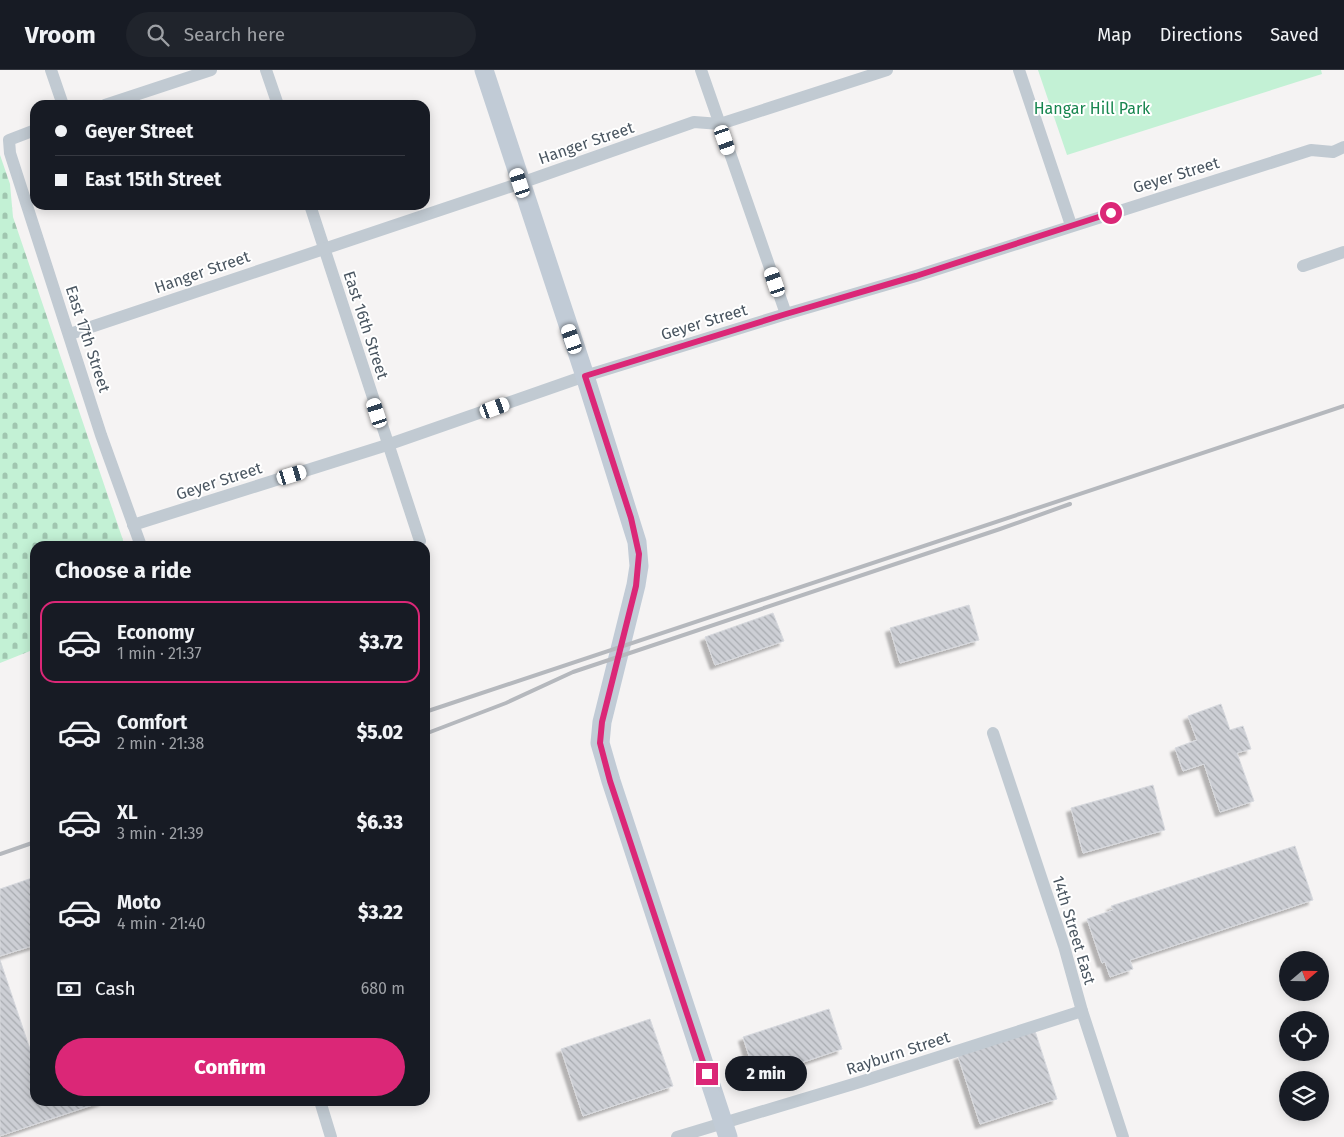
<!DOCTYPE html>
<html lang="en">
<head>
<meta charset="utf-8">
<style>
	:root { --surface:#171b24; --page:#20242c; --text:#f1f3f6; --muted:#9ea1a6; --line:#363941; --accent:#db2777 }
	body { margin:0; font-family:"Fira Sans",sans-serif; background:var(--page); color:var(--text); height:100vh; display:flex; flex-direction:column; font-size:19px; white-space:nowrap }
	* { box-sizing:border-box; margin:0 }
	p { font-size:16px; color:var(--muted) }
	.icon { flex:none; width:28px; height:28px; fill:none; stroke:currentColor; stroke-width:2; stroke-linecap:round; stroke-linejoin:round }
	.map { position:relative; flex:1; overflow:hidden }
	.drawer { position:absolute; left:30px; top:471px; width:400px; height:565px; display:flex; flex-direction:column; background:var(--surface); border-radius:15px; box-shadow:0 2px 12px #0003 }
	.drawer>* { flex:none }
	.guide { position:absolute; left:30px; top:30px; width:400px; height:110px; border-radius:15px; box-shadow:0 2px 12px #0003; display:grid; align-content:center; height:110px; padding:0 25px; background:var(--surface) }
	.needle { width:32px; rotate:70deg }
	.fabs { position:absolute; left:1279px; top:881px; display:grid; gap:10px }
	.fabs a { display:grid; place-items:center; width:50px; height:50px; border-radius:50%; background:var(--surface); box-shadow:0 2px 12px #0003; font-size:25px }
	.end { position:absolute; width:22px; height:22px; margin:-11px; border:6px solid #db2777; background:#fff; box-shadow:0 0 0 2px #fff }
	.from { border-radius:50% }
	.bubble { position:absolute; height:35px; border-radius:18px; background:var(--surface); box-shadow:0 2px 12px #0003; font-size:16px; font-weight:800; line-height:35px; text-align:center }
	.car { position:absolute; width:15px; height:30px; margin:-15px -8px; border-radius:6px; box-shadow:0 0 4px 1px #0007; background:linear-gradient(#fff 24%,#345 0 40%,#fff 0 76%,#345 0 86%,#fff 0) }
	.guide b { display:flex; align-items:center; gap:18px; height:48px; font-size:19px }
	.guide b+b { border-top:1px solid var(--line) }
	.guide i { width:12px; height:12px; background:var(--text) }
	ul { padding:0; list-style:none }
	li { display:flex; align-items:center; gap:15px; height:82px; margin:0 10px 8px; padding:0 15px; border:2px solid transparent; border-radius:15px }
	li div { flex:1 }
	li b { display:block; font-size:19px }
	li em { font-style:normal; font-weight:800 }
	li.selected { border-color:var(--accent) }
	li>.icon { width:45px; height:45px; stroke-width:1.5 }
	h2 { padding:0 25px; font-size:22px; line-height:60px }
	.pay { display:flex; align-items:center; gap:12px; height:55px; padding:0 25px; font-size:19px }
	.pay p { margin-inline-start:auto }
	.primary-button { display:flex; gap:10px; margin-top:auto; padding:10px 25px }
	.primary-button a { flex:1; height:58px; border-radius:30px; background:var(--accent); color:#fff; font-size:20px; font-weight:800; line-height:58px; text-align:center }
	header { display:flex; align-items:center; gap:30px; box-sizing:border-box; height:70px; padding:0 25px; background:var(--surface); border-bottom:1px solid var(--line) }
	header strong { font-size:24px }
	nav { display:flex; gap:28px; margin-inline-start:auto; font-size:18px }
	.search { width:350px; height:45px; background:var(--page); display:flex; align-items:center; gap:12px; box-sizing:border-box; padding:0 18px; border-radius:28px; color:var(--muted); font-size:19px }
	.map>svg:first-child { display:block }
	.cemetery { fill:url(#cemetery-stones) }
	.green { fill:#c3f1d5 }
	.building { fill:url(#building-back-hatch); stroke:#d7d9de; filter:url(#shadow) }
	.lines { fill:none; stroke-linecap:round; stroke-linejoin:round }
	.street { stroke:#c1cad2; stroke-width:12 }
	.secondary { stroke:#c1cbd6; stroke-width:19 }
	.rail { stroke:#b5b8bd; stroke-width:4 }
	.route { stroke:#db2777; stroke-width:6 }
	.labels { text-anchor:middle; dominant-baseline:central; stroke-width:4; stroke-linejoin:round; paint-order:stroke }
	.park-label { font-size:16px; fill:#17864f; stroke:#fff }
	.street-label { font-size:16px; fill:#4a5661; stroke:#fff }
</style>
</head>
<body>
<header>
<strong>Vroom</strong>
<div class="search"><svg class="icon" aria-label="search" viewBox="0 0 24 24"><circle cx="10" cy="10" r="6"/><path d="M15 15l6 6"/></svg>Search here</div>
<nav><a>Map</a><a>Directions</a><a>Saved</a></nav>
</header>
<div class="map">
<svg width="1344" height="1067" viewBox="0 0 1344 1067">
	<defs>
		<pattern id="cemetery-stones" width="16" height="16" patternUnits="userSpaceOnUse" patternTransform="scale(1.25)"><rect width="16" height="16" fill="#c3f1d5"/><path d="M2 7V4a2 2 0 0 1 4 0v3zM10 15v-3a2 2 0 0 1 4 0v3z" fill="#a0c6b0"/></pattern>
		<pattern id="building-back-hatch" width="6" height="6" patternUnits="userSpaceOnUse" patternTransform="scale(1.25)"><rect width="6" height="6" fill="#cdcfd5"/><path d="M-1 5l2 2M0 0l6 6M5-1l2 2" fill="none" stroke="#a8abb0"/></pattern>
		<filter id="shadow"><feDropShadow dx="-4.5" dy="4.5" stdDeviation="1" flood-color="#0004"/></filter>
	</defs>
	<rect width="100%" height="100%" fill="#f5f3f3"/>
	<path class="cemetery" d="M0,85L10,114L13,147L125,476H35V579L0,593Z"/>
	<path class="green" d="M1038,0H1321L1322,4L1067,85Z"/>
	<g class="building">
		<path d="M969,535L979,570L900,593L890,558Z"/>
		<path d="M773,543L784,571L715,595L705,567Z"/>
		<path d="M1221,634L1230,660L1243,656L1251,679L1237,683L1254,731L1220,742L1204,694L1183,701L1175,678L1197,670L1188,646Z"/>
		<path d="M1153,715L1165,760L1083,783L1071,738Z"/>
		<path d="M1295,776L1313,830L1130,890L1133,899L1110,907L1105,892L1102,893L1087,849L1113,840L1111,836Z"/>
		<path d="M35,807V875L0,886V819Z"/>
		<path d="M0,890L35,994V1031H104L0,1066Z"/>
		<path d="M829,939L842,979L756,1008L743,967Z"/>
		<path d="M650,949L673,1016L583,1046L561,979Z"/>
		<path d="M1035,961L1057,1029L980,1054L958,986Z"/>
	</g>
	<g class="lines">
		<g class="street">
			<path d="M51,0L63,35"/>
			<path d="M266,0L278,35"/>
			<path d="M701,0L786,244"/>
			<path d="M1019,0L1071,155"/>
			<path d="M105,35L211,0"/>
			<path d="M35,60L9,70L10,83L101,365L141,476"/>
			<path d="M310,135L420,471"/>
			<path d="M1303,196L1344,182"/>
			<path d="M70,264L521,113L694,52L720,54L887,0"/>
			<path d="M133,455L387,375L585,306L786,244L916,206L1311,80L1333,82L1344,77"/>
			<path d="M993,663L1064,876L1082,941L1123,1067"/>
			<path d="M320,1031L331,1067"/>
			<path d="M677,1067L860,1012L1082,941"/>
		</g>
		<path class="secondary" d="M484,0L585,306L637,472L639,496L636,515L602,652L600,673L611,711L728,1067"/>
		<g class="rail">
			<path d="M425,642L1344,336"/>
			<path d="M425,664L506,633L573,602L1000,459L1070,434"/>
			<path d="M0,784L35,772"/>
		</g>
	</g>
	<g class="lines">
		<path class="route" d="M707,1004L610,711L600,673L602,652L636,516L639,484L631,448L585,306L786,244L916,206L1111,143"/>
	</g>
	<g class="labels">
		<g class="park-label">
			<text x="1092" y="38">Hangar Hill Park</text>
		</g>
		<g class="street-label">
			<text transform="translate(586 73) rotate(-19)">Hanger Street</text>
			<text transform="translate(1176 105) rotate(-17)">Geyer Street</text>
			<text transform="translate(202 202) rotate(-19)">Hanger Street</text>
			<text transform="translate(704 252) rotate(-17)">Geyer Street</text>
			<text transform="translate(366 255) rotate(72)">East 16th Street</text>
			<text transform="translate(88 269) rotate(72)">East 17th Street</text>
			<text transform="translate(219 411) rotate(-18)">Geyer Street</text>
			<text transform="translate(1074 860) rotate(73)">14th Street East</text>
			<text transform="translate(898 983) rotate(-18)">Rayburn Street</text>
		</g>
	</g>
</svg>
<div class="fabs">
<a><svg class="needle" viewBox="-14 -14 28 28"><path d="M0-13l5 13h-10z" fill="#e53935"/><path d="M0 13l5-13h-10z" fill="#9ea1a6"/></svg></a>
<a><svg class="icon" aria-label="locate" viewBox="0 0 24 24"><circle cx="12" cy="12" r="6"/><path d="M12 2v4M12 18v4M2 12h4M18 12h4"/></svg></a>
<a><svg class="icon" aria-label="layers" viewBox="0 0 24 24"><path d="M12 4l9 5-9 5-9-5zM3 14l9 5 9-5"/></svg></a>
</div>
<i class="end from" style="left:1111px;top:143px"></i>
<i class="end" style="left:707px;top:1004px"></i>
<div class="bubble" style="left:725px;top:986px;width:82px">2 min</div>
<i class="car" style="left:725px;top:70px;rotate:161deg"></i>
<i class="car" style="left:520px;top:113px;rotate:342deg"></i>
<i class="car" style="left:775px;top:212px;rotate:341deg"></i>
<i class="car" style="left:572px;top:269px;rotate:341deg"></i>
<i class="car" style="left:495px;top:338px;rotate:70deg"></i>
<i class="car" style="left:377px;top:343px;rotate:342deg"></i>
<i class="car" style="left:292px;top:405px;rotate:73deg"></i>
<div class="guide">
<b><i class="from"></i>Geyer Street</b>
<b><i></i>East 15th Street</b>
</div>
<section class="drawer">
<h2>Choose a ride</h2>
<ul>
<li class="selected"><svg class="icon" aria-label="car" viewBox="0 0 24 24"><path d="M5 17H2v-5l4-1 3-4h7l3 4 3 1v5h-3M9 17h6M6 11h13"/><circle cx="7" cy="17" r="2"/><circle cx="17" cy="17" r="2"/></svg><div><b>Economy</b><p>1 min · 21:37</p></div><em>$3.72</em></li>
<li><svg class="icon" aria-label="car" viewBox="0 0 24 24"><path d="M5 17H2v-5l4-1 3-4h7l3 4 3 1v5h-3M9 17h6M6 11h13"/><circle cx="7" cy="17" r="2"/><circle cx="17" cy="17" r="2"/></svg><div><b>Comfort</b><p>2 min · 21:38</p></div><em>$5.02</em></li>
<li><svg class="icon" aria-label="car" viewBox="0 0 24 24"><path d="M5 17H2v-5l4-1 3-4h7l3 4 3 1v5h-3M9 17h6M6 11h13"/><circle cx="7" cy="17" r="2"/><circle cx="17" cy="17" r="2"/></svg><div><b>XL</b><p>3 min · 21:39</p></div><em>$6.33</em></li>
<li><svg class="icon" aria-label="car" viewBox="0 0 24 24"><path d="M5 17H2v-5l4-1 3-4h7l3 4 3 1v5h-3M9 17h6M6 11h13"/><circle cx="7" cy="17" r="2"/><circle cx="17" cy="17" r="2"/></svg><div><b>Moto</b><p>4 min · 21:40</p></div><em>$3.22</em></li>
</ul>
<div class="pay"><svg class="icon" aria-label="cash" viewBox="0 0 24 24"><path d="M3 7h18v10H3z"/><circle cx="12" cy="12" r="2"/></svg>Cash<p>680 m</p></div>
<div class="primary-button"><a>Confirm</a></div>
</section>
</div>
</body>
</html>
